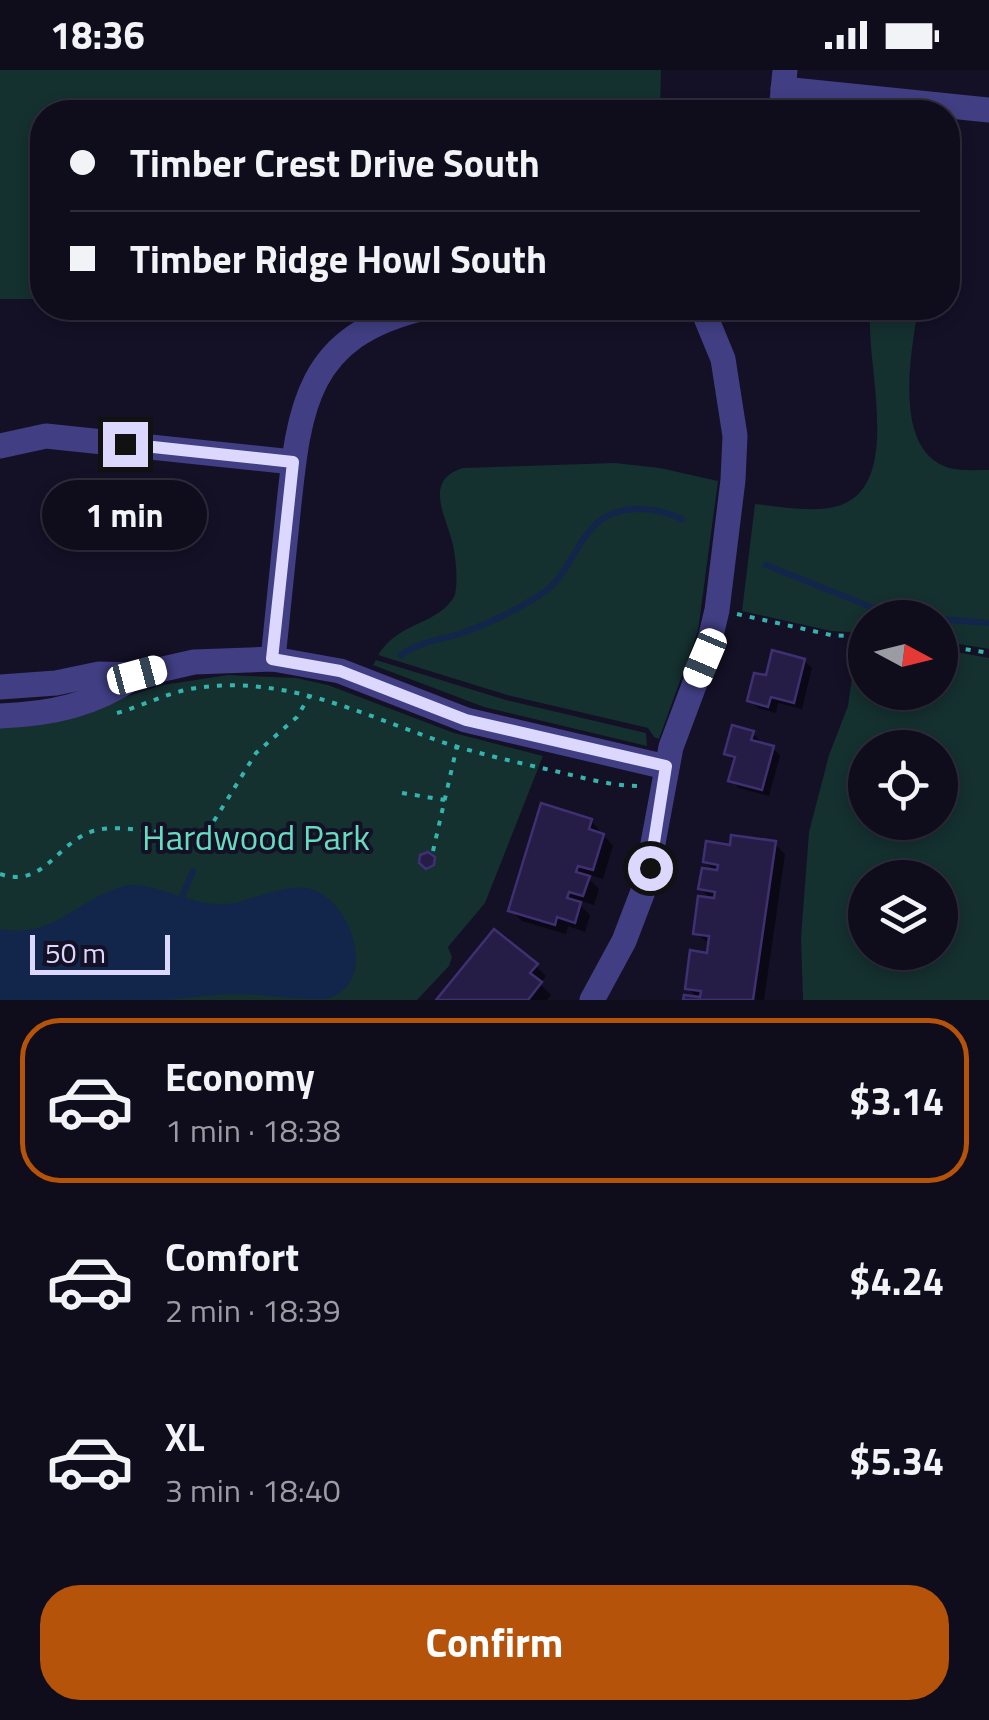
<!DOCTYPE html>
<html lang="en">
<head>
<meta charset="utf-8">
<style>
	:root { --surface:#0f0c1c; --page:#181525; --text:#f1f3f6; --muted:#9b9ba3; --line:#2f2c3b; --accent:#b45309 }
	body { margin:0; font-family:"Titillium Web",sans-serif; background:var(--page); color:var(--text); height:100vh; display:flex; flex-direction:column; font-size:38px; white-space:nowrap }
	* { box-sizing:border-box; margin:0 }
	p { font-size:32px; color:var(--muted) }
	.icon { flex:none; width:55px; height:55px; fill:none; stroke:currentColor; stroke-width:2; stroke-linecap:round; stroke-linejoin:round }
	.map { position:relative; height:930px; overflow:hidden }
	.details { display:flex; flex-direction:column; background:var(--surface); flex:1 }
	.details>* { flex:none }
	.banner { position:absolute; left:30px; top:30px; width:930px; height:220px; border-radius:40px; box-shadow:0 5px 15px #0003,0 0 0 2px var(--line); display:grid; align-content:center; height:220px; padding:0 40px; background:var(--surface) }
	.needle { width:65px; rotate:97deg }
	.tools { position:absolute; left:848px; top:530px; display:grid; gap:20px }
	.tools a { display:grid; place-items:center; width:110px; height:110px; border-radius:50%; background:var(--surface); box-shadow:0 5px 15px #0003,0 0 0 2px var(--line); font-size:50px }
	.scale { position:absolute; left:30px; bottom:25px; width:140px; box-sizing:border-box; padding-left:10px; border:5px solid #dcd7fd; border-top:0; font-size:28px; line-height:35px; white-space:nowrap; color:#dcd7fd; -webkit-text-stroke:8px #141026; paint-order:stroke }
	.end { position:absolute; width:45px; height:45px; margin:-22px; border:12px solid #dcd7fd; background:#111; box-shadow:0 0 0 5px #111 }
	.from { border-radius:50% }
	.bubble { position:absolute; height:70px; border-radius:35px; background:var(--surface); box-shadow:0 5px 15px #0003,0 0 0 2px var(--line); font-size:32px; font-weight:700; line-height:70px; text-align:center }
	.car { position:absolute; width:30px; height:60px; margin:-30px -15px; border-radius:12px; box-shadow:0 0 8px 2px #0007; background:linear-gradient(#fff 24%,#345 0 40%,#fff 0 76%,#345 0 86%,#fff 0) }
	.banner b { display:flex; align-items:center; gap:35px; height:95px; font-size:38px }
	.banner b+b { border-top:2px solid var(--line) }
	.banner i { width:25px; height:25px; background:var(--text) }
	ul { padding:18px 0 0; list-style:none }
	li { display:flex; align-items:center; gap:30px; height:165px; margin:0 20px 15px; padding:0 20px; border:5px solid transparent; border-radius:40px }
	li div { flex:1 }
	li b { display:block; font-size:38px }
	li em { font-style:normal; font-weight:700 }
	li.selected { border-color:var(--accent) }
	li>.icon { width:90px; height:90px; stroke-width:1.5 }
	.action { display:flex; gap:20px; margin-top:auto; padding:20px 40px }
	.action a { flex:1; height:115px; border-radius:40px; background:var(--accent); color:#fff; font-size:40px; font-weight:700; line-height:115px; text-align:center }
	.status { display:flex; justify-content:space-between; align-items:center; height:70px; padding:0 50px; background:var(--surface); direction:ltr }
	.status svg { height:28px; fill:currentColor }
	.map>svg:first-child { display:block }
	.green { fill:#14302f; fill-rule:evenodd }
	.water { fill:#11264a }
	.shadow { fill:#0007 }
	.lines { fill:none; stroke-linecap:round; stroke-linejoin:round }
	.stream { stroke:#11264a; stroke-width:6 }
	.building { fill:#261d46; stroke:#3e3071; stroke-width:2.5 }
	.path { stroke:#35b3ad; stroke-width:4; stroke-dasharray:5 8; stroke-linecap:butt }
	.minor { stroke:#413e83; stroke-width:25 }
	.route { stroke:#dcd7fd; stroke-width:12 }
	.labels { text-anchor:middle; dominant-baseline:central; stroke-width:8; stroke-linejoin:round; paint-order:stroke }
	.park-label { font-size:35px; fill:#65dbbf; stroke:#141026 }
</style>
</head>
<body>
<div class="status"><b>18:36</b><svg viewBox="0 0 49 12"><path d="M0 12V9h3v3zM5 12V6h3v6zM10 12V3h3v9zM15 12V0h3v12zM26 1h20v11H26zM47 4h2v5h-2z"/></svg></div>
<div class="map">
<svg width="989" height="930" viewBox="0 0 989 930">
	<rect width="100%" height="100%" fill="#141026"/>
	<g class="green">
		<path d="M0,0H661L660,42H42V229H0Z"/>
		<path d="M871,238H918C912,280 891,380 949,398C961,401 976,400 989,400V579L940,571V548H865V563L831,561L742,541L755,434C781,436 816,444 841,435C905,412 863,287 871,238Z"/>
		<path d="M615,393L660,398L718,411L698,561L659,669L654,667L648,658L507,625L378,585C400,550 438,556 455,525C458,509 456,491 453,475C447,448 422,410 463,398Z"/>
		<path d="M857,571L865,572V622H940V579L989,588V930H803L801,867L809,762L829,685L848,636ZM865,678H940V752H865ZM865,808H940V882H865Z"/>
		<path d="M376,590L506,630L646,663L647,676L484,637L373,595Z"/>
		<path d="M228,605L296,608L328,615L454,663L543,686L485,833L448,877L452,887L449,896L417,930H0V654L91,638L163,615Z"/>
	</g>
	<path class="water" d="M130,815C163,815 193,837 227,834C254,832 289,809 316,821C351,835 380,913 326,929C298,930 265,924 236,924C210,924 185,929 160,930C107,930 53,930 0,930V859C57,870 80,824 130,815Z"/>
	<g class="shadow">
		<path d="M804,591L812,598L802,639L778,633L776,643L758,638L750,631L767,608Z"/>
		<path d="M752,663L760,671L759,675L773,678L780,686L769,726L739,718L731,710L736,692L727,683Z"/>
		<path d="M591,751L613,776L603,809L583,803L599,819L594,835L574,829L590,845L585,862L568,856L566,864L522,851L511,840Z"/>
		<path d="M775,774L785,784L764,930H686H700L688,918L709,886L710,874L695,863L713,831L701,819L717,803L705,792L732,777Z"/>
		<path d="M536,896L546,906L540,914L551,925L547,930H439Z"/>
	</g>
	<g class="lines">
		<g class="stream">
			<path d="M766,495L881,541L912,548"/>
			<path d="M940,549L989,553"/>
			<path d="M401,585C418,572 439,570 459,564C488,554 517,540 543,523C572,504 579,455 614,443C635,435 662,440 682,449"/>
			<path d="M180,831L193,801"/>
		</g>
	</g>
	<g class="building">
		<path d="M772,580L805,589L794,633L771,627L768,637L747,631L754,603L766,605Z"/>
		<path d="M732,655L754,661L751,670L774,676L762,720L728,711L735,687L724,684Z"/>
		<path d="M541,733L592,749L589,759L604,764L593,800L578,796L576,802L590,806L583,826L569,822L567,828L581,832L575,853L557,847L555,855L508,841Z"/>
		<path d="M731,765L776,771L753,930H683L684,925L700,927L701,921L685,919L690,880L707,883L709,866L693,864L698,826L714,828L715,822L698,819L702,798L717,800L718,795L703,792L706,771L730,775Z"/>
		<path d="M428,782L435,787L434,795L426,799L419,793L420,785Z"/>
		<path d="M494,859L538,894L530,903L542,912L528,930H436Z"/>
	</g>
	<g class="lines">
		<g class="path">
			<path d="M737,544L831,565L865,567"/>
			<path d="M940,575L989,583"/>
			<path d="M117,643C142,636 165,624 190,619C281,603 359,643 442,672C476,683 511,691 546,699C578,706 611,717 644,716"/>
			<path d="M402,723L445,730"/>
			<path d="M433,781L457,676"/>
			<path d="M0,804C44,819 56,773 93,761C127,751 174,772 209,759L256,683L297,647L310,625"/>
		</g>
		<g class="minor">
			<path d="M783,19L989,40"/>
			<path d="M781,42L785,0"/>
			<path d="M0,376L46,366L293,392"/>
			<path d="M273,589C278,540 283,492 288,443C299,338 305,266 424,238"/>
			<path d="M0,617L56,613L99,604L137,605L194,592L273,589L340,601L466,650L666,697"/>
			<path d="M0,646C52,644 94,635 137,605"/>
			<path d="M592,930L624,871L645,816L671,677L708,578L717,540L733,410L735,366L723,289L702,238"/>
		</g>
	</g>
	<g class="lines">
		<path class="route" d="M125,374L293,392L272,589L340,601L466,650L666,696L650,798"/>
	</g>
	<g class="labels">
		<g class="park-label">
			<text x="256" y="767">Hardwood Park</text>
		</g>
	</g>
</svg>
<div class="tools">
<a><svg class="needle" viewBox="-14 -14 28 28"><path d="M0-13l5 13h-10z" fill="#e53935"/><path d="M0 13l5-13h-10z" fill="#9b9ba3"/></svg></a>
<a><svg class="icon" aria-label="locate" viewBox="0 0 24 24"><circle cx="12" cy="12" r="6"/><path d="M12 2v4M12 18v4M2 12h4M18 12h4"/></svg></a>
<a><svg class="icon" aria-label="layers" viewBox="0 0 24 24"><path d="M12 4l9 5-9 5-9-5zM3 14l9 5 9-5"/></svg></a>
</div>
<div class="scale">50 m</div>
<i class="end from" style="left:650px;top:798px"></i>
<i class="end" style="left:125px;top:374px"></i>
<div class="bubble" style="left:42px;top:410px;width:165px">1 min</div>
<i class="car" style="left:705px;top:588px;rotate:203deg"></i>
<i class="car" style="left:137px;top:605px;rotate:75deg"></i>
<div class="banner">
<b><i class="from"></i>Timber Crest Drive South</b>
<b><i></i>Timber Ridge Howl South</b>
</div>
</div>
<section class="details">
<ul>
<li class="selected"><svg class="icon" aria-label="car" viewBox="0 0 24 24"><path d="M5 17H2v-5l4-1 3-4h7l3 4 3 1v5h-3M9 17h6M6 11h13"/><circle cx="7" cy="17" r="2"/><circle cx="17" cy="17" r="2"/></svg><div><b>Economy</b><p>1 min · 18:38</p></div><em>$3.14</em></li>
<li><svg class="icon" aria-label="car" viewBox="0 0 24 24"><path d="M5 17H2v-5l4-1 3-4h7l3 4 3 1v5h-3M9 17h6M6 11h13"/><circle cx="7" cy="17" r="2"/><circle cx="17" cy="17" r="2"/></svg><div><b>Comfort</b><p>2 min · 18:39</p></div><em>$4.24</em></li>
<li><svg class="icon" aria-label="car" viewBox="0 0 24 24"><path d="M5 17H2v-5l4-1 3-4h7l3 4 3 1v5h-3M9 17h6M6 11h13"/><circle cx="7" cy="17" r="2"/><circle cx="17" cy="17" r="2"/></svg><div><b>XL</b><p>3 min · 18:40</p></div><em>$5.34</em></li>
</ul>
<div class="action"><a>Confirm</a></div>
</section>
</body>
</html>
